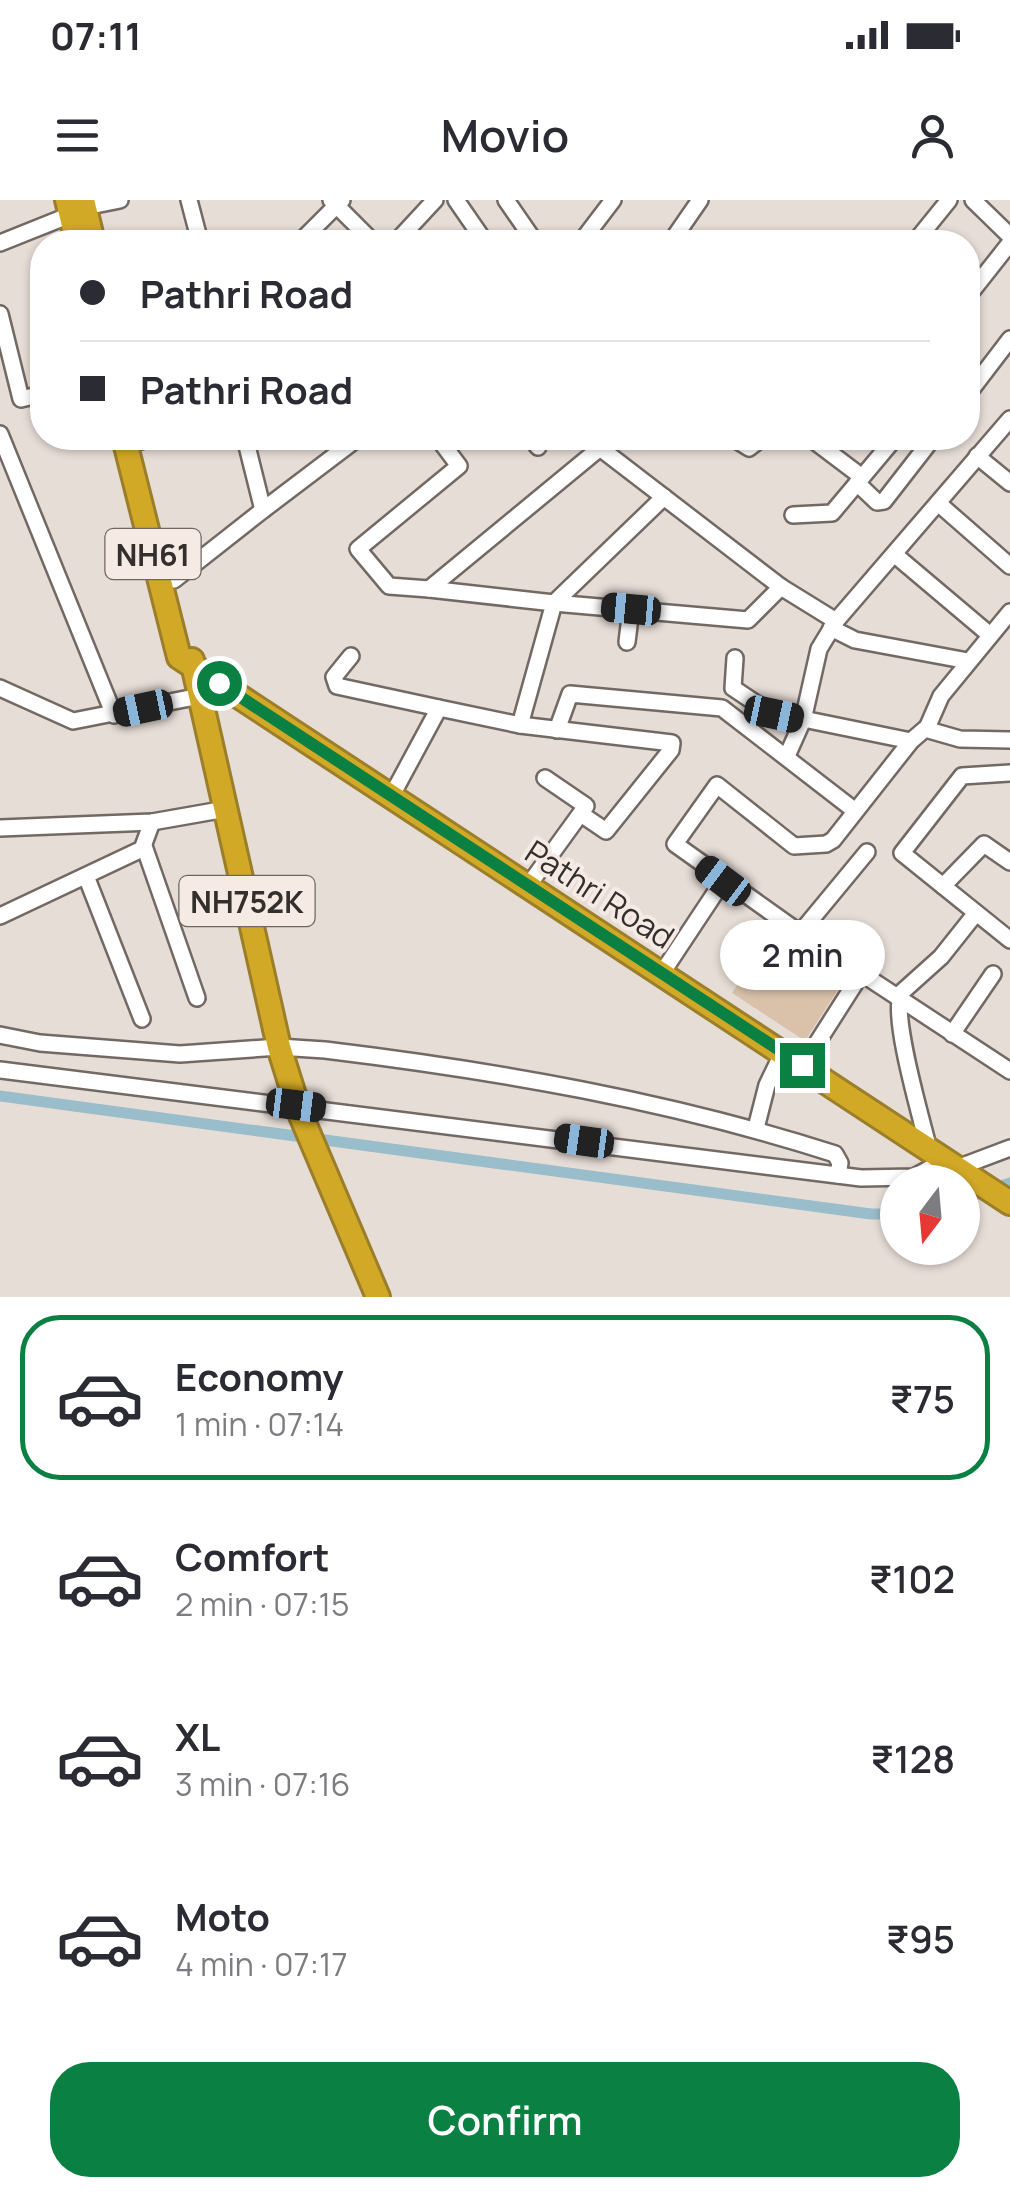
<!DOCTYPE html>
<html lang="en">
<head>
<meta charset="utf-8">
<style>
	:root { --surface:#fff; --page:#f7f7f7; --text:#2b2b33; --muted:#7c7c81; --line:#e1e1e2; --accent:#0b8043 }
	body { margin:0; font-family:Manrope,sans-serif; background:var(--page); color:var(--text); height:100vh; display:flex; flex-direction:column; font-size:38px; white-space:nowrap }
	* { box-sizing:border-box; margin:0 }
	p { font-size:32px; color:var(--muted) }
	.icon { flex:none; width:55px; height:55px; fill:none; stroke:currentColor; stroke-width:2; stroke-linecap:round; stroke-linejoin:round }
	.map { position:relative; height:1097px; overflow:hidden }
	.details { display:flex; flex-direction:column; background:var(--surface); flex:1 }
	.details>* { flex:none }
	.top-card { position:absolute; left:30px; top:30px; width:950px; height:220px; border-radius:40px; box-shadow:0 2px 8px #0004; display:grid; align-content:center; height:220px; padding:0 50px; background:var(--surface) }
	.needle { width:65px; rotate:196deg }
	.fabs { position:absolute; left:880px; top:965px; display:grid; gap:20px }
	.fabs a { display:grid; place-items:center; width:100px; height:100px; border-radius:50%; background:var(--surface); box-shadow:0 2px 8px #0004; font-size:50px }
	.end { position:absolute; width:45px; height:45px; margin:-22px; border:12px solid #0b8043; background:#fff; box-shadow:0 0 0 5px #fff }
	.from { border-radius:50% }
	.bubble { position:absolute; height:70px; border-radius:35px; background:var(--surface); box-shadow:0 2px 8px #0004; font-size:32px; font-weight:600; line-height:70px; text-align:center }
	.car { position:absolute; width:30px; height:60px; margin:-30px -15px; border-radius:12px; box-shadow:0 0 8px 2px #0007; background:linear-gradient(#222 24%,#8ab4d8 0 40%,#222 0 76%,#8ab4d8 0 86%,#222 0) }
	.top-card b { display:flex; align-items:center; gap:35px; height:95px; font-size:38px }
	.top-card b+b { border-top:2px solid var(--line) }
	.top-card i { width:25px; height:25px; background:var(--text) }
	ul { padding:18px 0 0; list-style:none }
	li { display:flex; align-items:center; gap:30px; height:165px; margin:0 20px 15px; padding:0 30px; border:5px solid transparent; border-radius:40px }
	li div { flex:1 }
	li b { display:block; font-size:38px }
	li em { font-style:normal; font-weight:600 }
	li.current { border-color:var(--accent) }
	li>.icon { width:90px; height:90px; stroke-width:1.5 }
	.button { display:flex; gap:20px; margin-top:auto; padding:20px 50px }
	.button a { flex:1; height:115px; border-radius:40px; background:var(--accent); color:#fff; font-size:40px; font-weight:600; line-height:115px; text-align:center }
	.status { display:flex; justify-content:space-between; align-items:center; height:70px; padding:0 50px; background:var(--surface); direction:ltr }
	.status svg { height:28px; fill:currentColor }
	header { display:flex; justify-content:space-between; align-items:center; height:130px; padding:0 50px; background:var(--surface); font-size:45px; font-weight:600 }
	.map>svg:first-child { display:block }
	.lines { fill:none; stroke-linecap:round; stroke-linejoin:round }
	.canal { stroke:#99bdca; stroke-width:11 }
	.building { fill:#dac2aa }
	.minor-casing { stroke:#736964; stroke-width:20 }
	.highway-casing { stroke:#9a7e29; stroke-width:28 }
	.minor { stroke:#fff; stroke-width:15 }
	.highway { stroke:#d2a827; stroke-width:22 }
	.route { stroke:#0b8043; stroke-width:12 }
	.labels { text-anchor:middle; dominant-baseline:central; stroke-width:8; stroke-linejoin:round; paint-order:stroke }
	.shield { fill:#f5eae4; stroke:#6d6764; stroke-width:2.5 }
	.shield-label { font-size:30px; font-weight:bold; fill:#332f2d }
	.street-label { font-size:32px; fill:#332f2d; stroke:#f5eae4 }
</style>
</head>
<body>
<div class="status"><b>07:11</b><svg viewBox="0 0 49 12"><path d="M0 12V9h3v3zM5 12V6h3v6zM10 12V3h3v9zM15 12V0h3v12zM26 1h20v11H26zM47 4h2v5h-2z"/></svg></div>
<header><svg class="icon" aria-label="menu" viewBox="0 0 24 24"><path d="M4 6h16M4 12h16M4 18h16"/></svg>Movio<svg class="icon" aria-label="person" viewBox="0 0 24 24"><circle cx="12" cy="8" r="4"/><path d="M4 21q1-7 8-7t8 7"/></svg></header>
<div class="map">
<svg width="1010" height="1097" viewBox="0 0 1010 1097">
	<rect width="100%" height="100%" fill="#e7ddd7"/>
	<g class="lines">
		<g class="canal">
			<path d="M0,896L871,1014H898"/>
			<path d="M962,999L1010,983"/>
		</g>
	</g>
	<path class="building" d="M774,732L846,777L805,841L732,793Z"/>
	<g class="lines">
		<defs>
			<g id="minor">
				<path d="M189,0L200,42"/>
				<path d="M331,0L373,42"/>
				<path d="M456,0L485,42"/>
				<path d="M506,0L535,42"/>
				<path d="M973,0L1010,36"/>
				<path d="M85,7L120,0"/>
				<path d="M300,42L342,0"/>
				<path d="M396,42L435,0"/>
				<path d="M581,42L613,0"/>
				<path d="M671,42L700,0"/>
				<path d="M915,42L949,0"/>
				<path d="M0,43L70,15"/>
				<path d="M968,96L1010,43"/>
				<path d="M0,114L21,199L42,194"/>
				<path d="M968,194L1010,139"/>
				<path d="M0,234L114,515"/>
				<path d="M438,238L459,266L358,349L389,386L429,389L600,248L587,238"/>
				<path d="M531,238L538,247"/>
				<path d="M733,238L749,248L762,238"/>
				<path d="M813,240L862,277"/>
				<path d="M141,241L147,238"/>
				<path d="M600,248L781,387"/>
				<path d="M977,256L1010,283"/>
				<path d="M857,283L877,302L884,301L933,238"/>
				<path d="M938,303L1010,366"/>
				<path d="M263,310L358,238"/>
				<path d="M793,315L832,313L895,238"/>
				<path d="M894,354L990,435"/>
				<path d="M174,380L263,310L245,238"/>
				<path d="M554,403L748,420L781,387L836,421L1010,219"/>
				<path d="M554,403L664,297"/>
				<path d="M831,428L855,440L968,461"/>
				<path d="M627,442L631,409"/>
				<path d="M351,456L334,477L337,486L439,508"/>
				<path d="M735,458L733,488L769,512L911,541"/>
				<path d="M0,488L73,521L200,496"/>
				<path d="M520,525L672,543L671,550L606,631L581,614"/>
				<path d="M927,528L941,496L1010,412"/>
				<path d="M557,530L570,494L722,508L854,610"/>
				<path d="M1010,540L960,539L925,529L911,541L833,640L826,644L794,646L717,585L675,644L800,733L1010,871"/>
				<path d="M787,556L803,520L819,449L836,421"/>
				<path d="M1010,573L962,576L902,653L1010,740"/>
				<path d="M391,597L439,508L520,525L554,403L429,389"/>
				<path d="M0,628L152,622L226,609"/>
				<path d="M144,646L197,798"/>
				<path d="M86,676L142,819"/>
				<path d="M528,686L586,606L545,578"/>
				<path d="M943,686L984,644L1010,662"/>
				<path d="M0,716L142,649L152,622"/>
				<path d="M800,733L867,652"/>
				<path d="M662,773L723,681"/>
				<path d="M952,834L993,774"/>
				<path d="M0,835L40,843L180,854L279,847L325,850C498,871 670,901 835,954L840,963L838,975"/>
				<path d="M803,865L861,774"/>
				<path d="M0,870L861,978L914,977L945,960"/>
				<path d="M756,928L767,885L783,852"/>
				<path d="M929,950C922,920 890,814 902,792L941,757L976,713"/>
				<path d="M957,968L1010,948"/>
			</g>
			<g id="highway">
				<path d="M67,0L77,42"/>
				<path d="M83,0L93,42"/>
				<path d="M124,238L179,457L1010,1003"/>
				<path d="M192,460L279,847L299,911L378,1097"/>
			</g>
		</defs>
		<use href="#minor" class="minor-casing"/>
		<use href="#highway" class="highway-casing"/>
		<use href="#minor" class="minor"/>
		<use href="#highway" class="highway"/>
	</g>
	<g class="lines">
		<path class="route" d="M219,483L802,865"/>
	</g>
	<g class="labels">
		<g class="shield">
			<rect x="105.5" y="329" width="95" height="50" rx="8"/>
			<rect x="179.5" y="676" width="135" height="50" rx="8"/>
		</g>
		<g class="shield-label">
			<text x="153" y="354">NH61</text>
			<text x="247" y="701">NH752K</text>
		</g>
		<g class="street-label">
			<text transform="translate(600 694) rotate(33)">Pathri Road</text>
		</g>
	</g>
</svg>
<div class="fabs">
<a><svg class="needle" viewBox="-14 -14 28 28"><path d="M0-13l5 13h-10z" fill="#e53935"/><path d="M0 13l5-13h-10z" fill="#7c7c81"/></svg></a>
</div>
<i class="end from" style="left:219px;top:483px"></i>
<i class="end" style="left:802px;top:865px"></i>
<div class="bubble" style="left:720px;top:720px;width:165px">2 min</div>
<i class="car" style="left:631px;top:409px;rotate:275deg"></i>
<i class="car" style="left:143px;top:508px;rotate:258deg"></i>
<i class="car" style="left:774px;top:514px;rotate:102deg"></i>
<i class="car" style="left:723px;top:681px;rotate:307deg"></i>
<i class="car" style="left:296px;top:905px;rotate:97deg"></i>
<i class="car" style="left:584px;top:941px;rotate:278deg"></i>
<div class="top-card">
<b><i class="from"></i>Pathri Road</b>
<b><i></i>Pathri Road</b>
</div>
</div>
<section class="details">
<ul>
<li class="current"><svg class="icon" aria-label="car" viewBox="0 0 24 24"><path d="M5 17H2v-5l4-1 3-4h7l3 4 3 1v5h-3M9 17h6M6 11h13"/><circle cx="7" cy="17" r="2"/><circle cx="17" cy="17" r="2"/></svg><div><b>Economy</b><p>1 min · 07:14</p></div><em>₹75</em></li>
<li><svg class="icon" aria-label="car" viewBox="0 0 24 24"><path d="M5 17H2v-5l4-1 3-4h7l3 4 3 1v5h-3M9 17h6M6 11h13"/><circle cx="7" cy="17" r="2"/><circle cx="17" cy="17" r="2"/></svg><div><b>Comfort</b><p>2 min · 07:15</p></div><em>₹102</em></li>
<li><svg class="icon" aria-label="car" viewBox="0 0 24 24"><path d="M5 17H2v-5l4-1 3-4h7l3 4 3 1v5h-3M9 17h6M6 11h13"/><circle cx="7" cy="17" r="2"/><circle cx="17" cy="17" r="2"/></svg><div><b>XL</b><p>3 min · 07:16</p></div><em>₹128</em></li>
<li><svg class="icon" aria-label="car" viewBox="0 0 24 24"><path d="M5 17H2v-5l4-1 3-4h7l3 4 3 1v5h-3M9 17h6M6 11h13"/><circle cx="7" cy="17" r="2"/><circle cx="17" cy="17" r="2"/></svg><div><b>Moto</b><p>4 min · 07:17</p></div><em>₹95</em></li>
</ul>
<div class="button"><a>Confirm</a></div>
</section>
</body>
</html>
